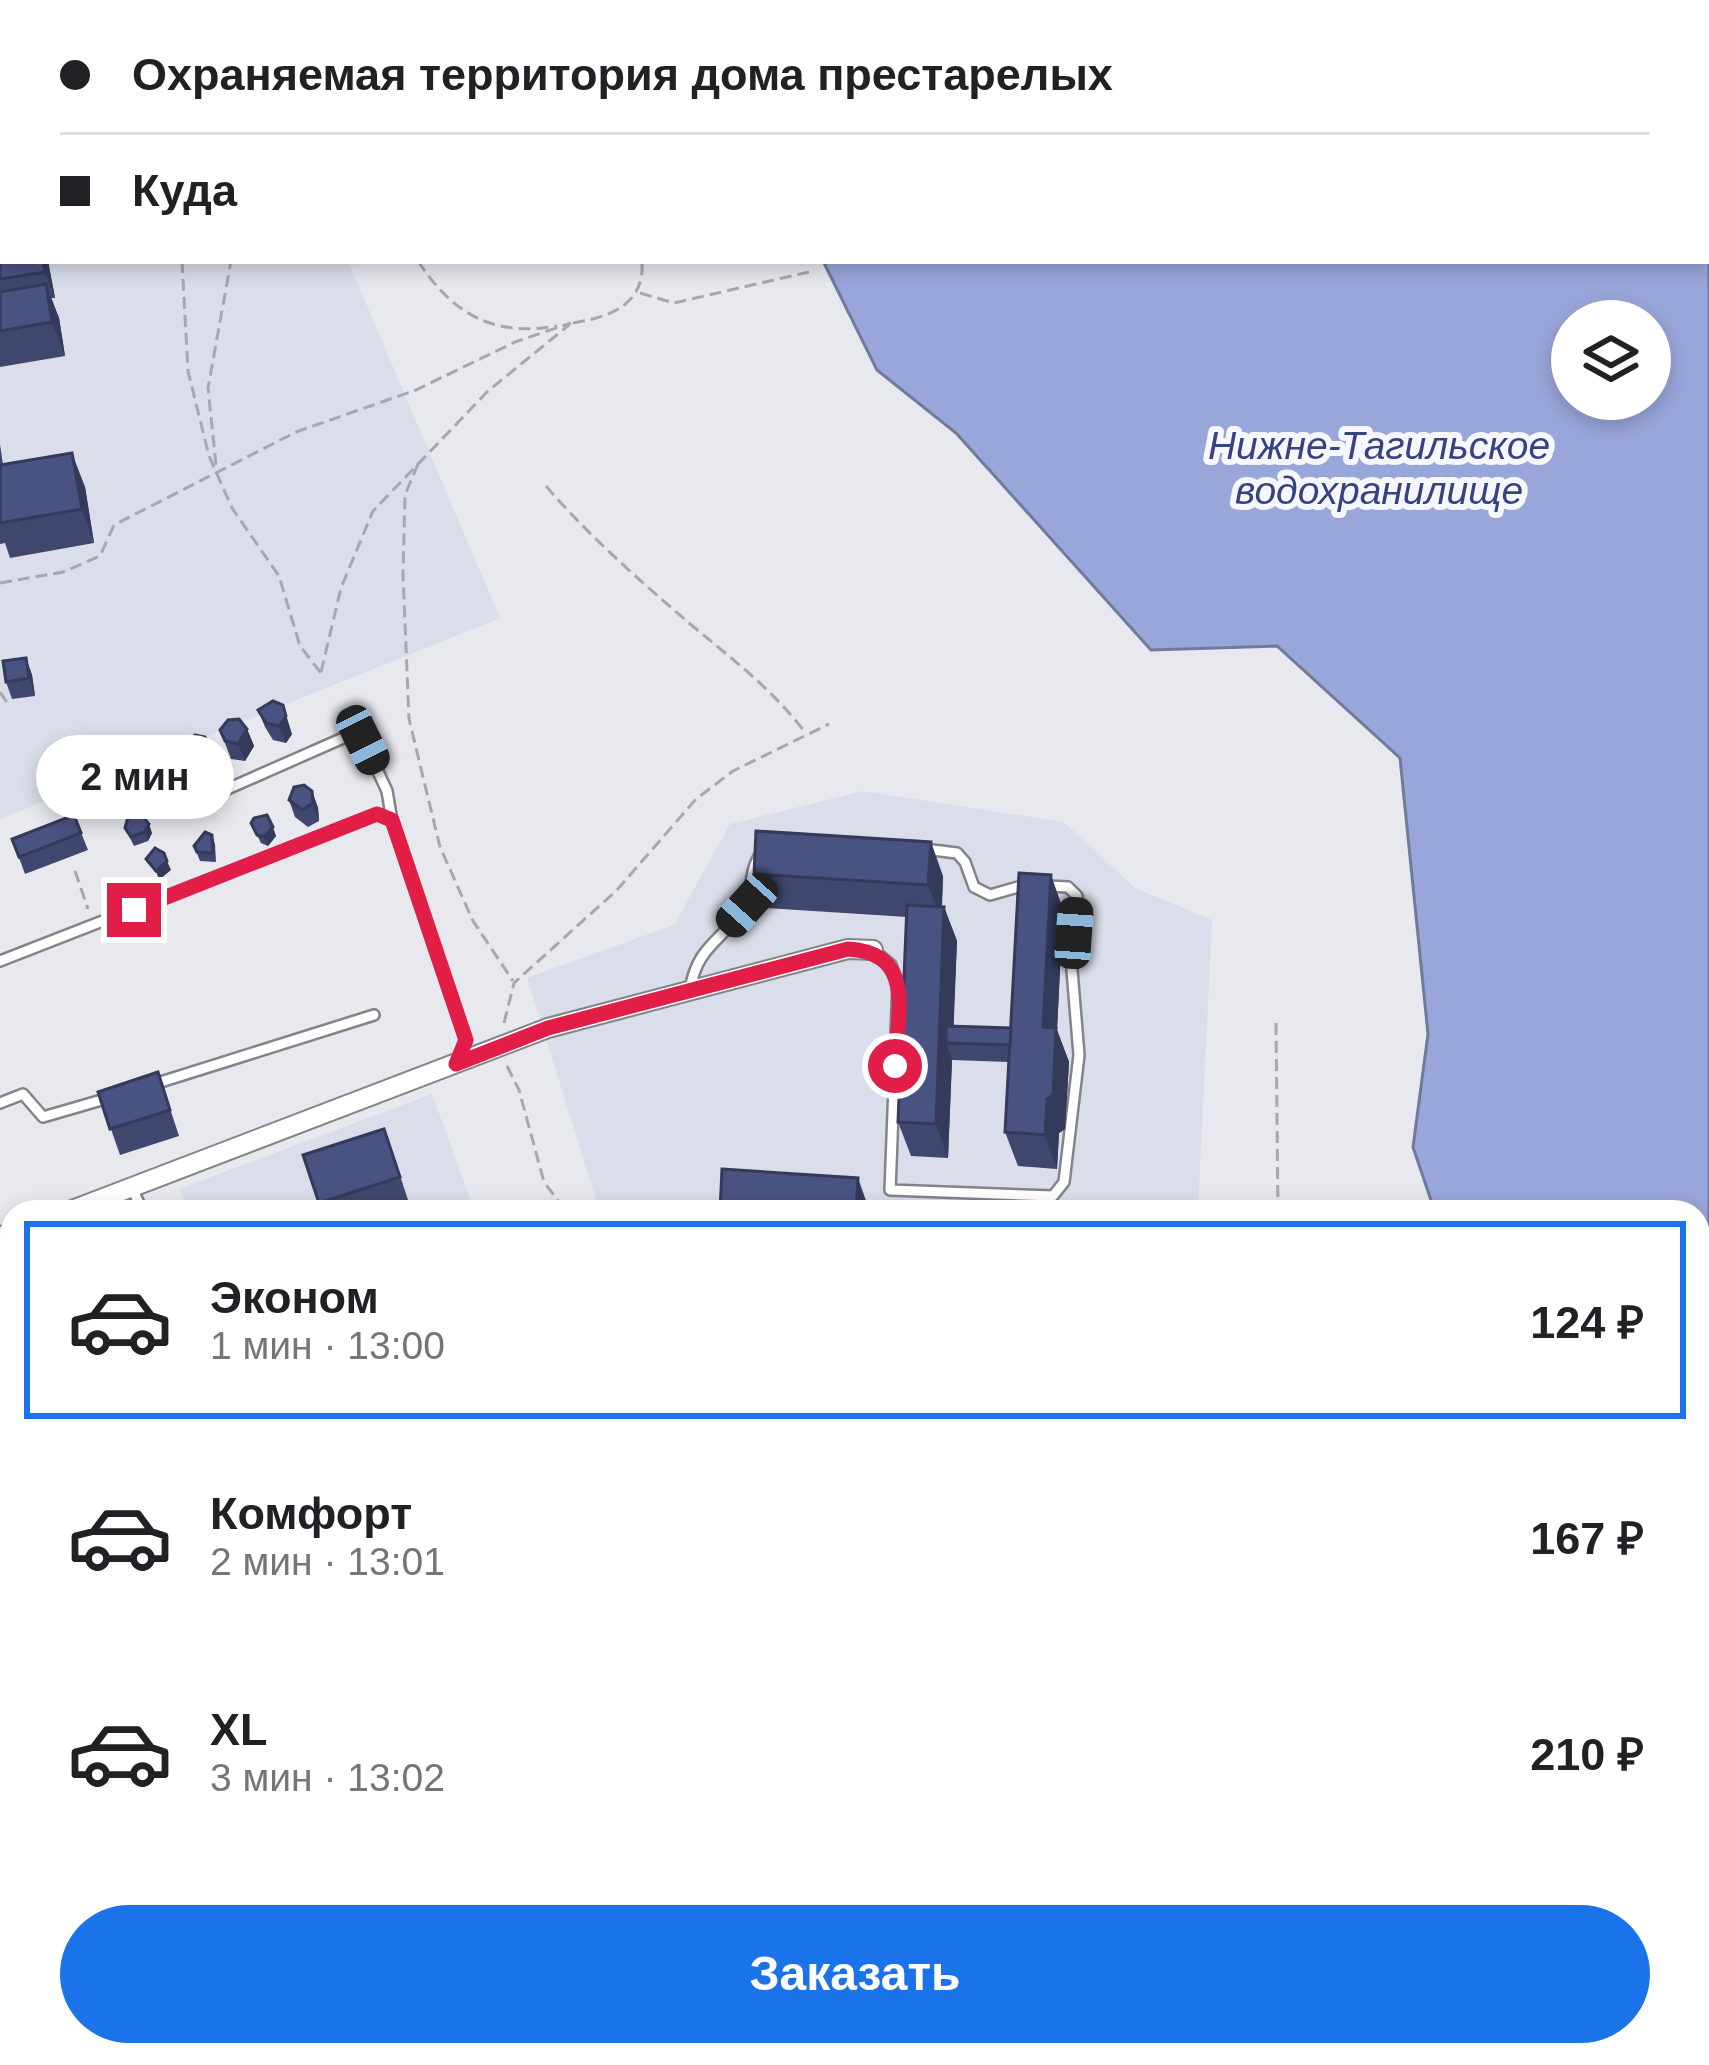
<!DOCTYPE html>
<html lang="ru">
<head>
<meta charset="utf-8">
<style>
	:root { --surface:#fff; --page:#f6f6f6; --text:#202124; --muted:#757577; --line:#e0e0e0; --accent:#1a73e8 }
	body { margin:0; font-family:Arial,sans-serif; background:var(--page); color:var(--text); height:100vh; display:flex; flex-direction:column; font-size:45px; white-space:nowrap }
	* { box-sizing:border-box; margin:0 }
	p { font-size:39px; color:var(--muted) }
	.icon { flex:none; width:66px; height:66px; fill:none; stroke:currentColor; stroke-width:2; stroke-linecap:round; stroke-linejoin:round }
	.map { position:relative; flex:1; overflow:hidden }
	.drawer { position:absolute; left:0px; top:1200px; width:1710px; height:867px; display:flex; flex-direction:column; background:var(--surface); border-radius:36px 36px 0 0; box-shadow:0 6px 18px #0003 }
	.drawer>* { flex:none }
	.top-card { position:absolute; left:0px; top:0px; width:1710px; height:264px; box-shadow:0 6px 18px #0003; display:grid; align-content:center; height:264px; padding:0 60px; background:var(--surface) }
	.tools { position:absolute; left:1551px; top:300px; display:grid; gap:24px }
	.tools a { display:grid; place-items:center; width:120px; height:120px; border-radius:50%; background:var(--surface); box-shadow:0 6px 18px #0003; font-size:60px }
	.end { position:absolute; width:54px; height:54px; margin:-27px; border:15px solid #e11d48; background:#fff; box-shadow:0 0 0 6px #fff }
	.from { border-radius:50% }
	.bubble { position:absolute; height:84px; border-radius:42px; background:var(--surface); box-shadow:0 6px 18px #0003; font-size:39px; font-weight:700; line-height:84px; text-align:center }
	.car { position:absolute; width:36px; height:72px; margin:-36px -18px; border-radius:15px; box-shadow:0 0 9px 3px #0007; background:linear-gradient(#222 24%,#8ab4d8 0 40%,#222 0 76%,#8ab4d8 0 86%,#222 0) }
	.top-card b { display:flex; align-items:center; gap:42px; height:114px; font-size:45px }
	.top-card b+b { border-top:3px solid var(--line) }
	.top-card i { width:30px; height:30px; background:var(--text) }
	ul { padding:21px 0 0; list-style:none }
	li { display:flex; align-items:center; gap:36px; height:198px; margin:0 24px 18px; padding:0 36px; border:6px solid transparent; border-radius:0px }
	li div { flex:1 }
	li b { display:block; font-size:45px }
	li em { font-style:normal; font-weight:700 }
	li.on { border-color:var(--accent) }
	li>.icon { width:108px; height:108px; stroke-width:1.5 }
	.primary-button { display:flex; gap:24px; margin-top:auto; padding:24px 60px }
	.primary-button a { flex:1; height:138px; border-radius:72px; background:var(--accent); color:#fff; font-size:48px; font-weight:700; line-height:138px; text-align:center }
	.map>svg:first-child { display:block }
	.built { fill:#dadeea }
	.water { fill:#99a6da; stroke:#707a9f; stroke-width:3; fill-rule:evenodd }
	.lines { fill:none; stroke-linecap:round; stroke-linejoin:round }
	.lane-casing { stroke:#838489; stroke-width:14 }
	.street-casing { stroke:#838489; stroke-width:22 }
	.secondary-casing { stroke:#838489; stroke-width:32 }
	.path { stroke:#a7a8ad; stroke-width:3; stroke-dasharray:12 6; stroke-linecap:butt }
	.lane { stroke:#fff; stroke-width:9 }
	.street { stroke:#fff; stroke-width:18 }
	.secondary { stroke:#dae0fc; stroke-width:27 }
	.wall { fill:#3f476f }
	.shaded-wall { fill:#333a5a }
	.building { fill:#495381; stroke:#333a5a; stroke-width:3 }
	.route { stroke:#e11d48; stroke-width:15 }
	.labels { text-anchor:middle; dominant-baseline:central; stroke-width:12; stroke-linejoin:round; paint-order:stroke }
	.water-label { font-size:39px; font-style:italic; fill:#384281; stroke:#f5f7fc }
</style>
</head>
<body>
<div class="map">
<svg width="1709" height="2065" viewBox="0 0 1709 2065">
	<rect width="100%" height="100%" fill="#e8e9ef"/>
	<g class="built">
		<path d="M0,0L111,3H3V261H348L500,618L0,819Z"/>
		<path d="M863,791L1064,822L1135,888L1212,920L1198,1212H600L527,978L674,925L730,824Z"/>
		<path d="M432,1094L475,1212H188L179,1189Z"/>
		<path d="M585,2055H810L815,2065H590Z"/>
	</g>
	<path class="water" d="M785,0H1709V1533L1698,1523V1212H1435L1413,1147L1428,1034L1400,758L1277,646L1151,650L956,433L877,370L823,261H1707V3ZM1572,321H1650V399H1572Z"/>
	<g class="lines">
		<defs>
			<g id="lane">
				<path d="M175,812L350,735L363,739L387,791L392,821"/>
				<path d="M924,849L957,853L965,862L974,887L990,895L1025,885"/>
				<path d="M873,950L891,965L898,983L890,1190L1053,1196L1064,1182L1079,1055L1072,970L1077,896L1068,887L1048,886"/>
				<path d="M0,961L377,814L392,821L466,1041L458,1059"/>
				<path d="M690,991C696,947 720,943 743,909C754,893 748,870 761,854"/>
				<path d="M151,1085L374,1015"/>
				<path d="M0,1103L23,1094L43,1117L112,1097"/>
				<path d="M132,1188L143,1212"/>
				<path d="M0,1682L12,1674"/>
				<path d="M961,2055L971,2065"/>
				<path d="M1053,2055L1055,2065"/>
				<path d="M630,2065L646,2055"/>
			</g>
			<g id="street">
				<path d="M67,1212L548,1028L848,949L873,950"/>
				<path d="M0,1237L12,1232"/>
				<path d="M0,1837L12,1831"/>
			</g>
			<g id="secondary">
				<path d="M0,1729L12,1748"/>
				<path d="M218,2055L225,2065"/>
			</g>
		</defs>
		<use href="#lane" class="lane-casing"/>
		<use href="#street" class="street-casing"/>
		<use href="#secondary" class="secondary-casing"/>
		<g class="path">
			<path d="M65,0L68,3"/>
			<path d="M265,0L267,3"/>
			<path d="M552,0L553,3"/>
			<path d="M182,261L188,371L209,456L232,508L279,576L300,646L321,673"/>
			<path d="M418,261C453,314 492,337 557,326"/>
			<path d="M640,293L674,303L813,271"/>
			<path d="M573,323C610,317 645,305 642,261"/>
			<path d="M418,464L405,495L403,576L409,719L440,847L473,921L513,981"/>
			<path d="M216,465L208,388L231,261"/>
			<path d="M546,486C588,535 639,580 689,623C732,659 769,686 805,732"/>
			<path d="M0,583L63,572L100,556L114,525L296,432L416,390L515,342L571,323"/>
			<path d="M321,672L341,588L373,511L488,391L569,325"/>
			<path d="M0,692L8,704"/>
			<path d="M75,871L88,909"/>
			<path d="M504,1023L514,983L617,890L696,799L733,771L829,724"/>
			<path d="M1276,1023L1278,1212"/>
			<path d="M507,1066L519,1090L544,1182L567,1212"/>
			<path d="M1698,1552L1709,1560"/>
			<path d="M0,1787L12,1808"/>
			<path d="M1698,1896L1709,1891"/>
			<path d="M174,2055L181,2065"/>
			<path d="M1229,2055L1232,2065"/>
			<path d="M1450,2065L1459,2055"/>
		</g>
		<use href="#lane" class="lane"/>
		<use href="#street" class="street"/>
		<use href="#secondary" class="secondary"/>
	</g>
	<g class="wall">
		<path d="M3,67V261H48L55,298H51L59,318L65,356L0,367V68Z"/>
		<path d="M0,444L3,465L85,487L94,543L10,558L5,543L0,544Z"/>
		<path d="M26,658L32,675L35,696L12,699L6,682Z"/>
		<path d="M258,710L292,734L286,743L273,740L265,727Z"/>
		<path d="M247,729L254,746L245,761L231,759L220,730Z"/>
		<path d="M195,735L218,768L214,777L202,781L192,774L182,744Z"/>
		<path d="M158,745L179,776L176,783L169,787L160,784L149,757Z"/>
		<path d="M105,780L133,783L134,791L120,799L108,789Z"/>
		<path d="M312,791L318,808L319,821L308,827L295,817L289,800Z"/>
		<path d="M74,815L88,850L25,874L12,839Z"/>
		<path d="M251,823L276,836L268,846L261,843Z"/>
		<path d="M125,828L152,833L148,841L134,846Z"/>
		<path d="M212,835L215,844L216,862L200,861L194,846Z"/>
		<path d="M754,874L943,876L942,907H944L957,941L953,1026L1011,1028L1063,909L1057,1030L1069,1062L1065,1129L1059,1133L1057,1169L1018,1166L1005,1132L1009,1062L952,1060L948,1158L911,1156L898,1122L907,917L766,908Z"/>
		<path d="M158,1072L179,1136L120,1155L98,1092Z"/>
		<path d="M393,1154L409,1203L381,1212H322L303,1155Z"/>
		<path d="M0,1340L12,1387V1429L8,1431L12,1447L0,1454Z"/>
		<path d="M12,1483V1582L5,1586L0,1577V1490Z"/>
		<path d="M0,2007L12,2013L10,2056L0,2051Z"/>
		<path d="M343,2055H473L474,2059L470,2065H346Z"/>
		<path d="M648,2055H739L724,2065H652Z"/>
	</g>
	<g class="shaded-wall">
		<path d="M43,261H48L55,298L45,272Z"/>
		<path d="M46,284L59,318L65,356L52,322Z"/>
		<path d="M72,453L85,487L94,543L82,509Z"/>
		<path d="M26,658L32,675L35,696L29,678Z"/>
		<path d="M283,705L292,734L286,743L279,726Z"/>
		<path d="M247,729L254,746L245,761L238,744Z"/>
		<path d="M211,751L218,768L214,777L208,760Z"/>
		<path d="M173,759L179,776L176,783L169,766Z"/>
		<path d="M312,791L318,808L319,821L313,803Z"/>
		<path d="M149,824L152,833L148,841L145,832Z"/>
		<path d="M273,827L276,836L268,846L264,837Z"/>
		<path d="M931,842L943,876L941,919L928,885Z"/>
		<path d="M167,861L171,870L159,880L156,871Z"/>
		<path d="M1051,875L1063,909L1057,1030L1069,1062L1065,1129L1059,1133L1057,1169L1045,1135L1043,1027Z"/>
		<path d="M944,907L957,941L953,1043H946L952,1060L948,1158L936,1124Z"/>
		<path d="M858,1178L870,1212H856Z"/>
		<path d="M12,1352V1383L0,1395V1359Z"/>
		<path d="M12,2020V2052L10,2056L4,2038Z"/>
		<path d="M450,2055H473L474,2059L470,2065H452Z"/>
		<path d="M691,2055H739L724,2065H691Z"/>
		<path d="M744,2055H771L755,2065H747Z"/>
		<path d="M1021,2055H1037L1036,2065H1020Z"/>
	</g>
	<g class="building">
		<path d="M3,67V155L0,156V68Z"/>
		<path d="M0,191H3V261H43L45,272L0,279Z"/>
		<path d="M46,284L52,322L0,331V292Z"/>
		<path d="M72,453L82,509L0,523V465Z"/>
		<path d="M26,658L29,678L6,682L3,661Z"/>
		<path d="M273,701L283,705L286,716L279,726L266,723L258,710Z"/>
		<path d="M239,719L247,729L238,744L225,741L220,730L228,720Z"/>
		<path d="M195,735L205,737L211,751L208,760L195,763L186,757L182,744Z"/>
		<path d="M158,745L168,750L173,759L169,766L163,769L154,767L149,757L151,749Z"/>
		<path d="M111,770L130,774L131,783L117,790L105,780Z"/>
		<path d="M304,785L312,791L313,803L302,810L289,800L294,787Z"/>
		<path d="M136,814L144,818L149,824L145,832L131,837L125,828L128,817Z"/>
		<path d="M74,815L81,833L19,857L12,839Z"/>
		<path d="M267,815L273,827L264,837L257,835L251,823L254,818Z"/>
		<path d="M756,831L931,842L928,885L754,874Z"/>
		<path d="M205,832L212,835L213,853L197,852L194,846Z"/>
		<path d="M155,848L164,853L167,861L156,871L146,859Z"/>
		<path d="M1019,873L1051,875L1043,1027L1056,1028L1053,1095L1047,1099L1045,1135L1005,1132Z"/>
		<path d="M907,905L944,907L936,1124L898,1122Z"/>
		<path d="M946,1026L1011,1028L1010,1045L946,1043Z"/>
		<path d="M158,1072L170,1110L110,1129L98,1092Z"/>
		<path d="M384,1129L400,1177L319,1203L303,1155Z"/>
		<path d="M722,1169L858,1178L856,1212H720Z"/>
		<path d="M12,1332V1352L0,1359V1340Z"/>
		<path d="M0,1368L12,1387L0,1395Z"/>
		<path d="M12,1483V1540L0,1547V1490Z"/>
		<path d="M0,2007L12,2013V2020L4,2038L0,2037Z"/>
		<path d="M363,2055H459L452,2065H377Z"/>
		<path d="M654,2055H693L697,2061L691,2065H661Z"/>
		<path d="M987,2055H1021L1020,2065H986Z"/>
	</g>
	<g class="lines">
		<path class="route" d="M134,910L377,814L392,820L466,1040L456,1064L548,1028L848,949C917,953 897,1015 895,1066"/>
	</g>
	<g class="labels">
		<g class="water-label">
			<text x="1379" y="445">Нижне-Тагильское<tspan x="1379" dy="45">водохранилище</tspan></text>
		</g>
	</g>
</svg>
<div class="tools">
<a><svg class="icon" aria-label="layers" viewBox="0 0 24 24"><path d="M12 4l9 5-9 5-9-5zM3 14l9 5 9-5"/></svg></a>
</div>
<i class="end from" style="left:895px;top:1066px"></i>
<i class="end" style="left:134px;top:910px"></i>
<div class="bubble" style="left:36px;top:735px;width:198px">2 мин</div>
<i class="car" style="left:363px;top:740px;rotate:154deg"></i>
<i class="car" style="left:747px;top:905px;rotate:222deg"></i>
<i class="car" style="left:1074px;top:933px;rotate:4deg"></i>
<div class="top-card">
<b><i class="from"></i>Охраняемая территория дома престарелых</b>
<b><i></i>Куда</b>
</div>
<section class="drawer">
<ul>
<li class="on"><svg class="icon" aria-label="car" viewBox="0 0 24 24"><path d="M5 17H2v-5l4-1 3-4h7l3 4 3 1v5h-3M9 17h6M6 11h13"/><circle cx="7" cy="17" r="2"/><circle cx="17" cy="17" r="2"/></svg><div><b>Эконом</b><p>1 мин · 13:00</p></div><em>124 ₽</em></li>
<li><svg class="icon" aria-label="car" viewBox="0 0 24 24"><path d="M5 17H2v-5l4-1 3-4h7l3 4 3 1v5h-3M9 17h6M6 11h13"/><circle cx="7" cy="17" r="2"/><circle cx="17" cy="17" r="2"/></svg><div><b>Комфорт</b><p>2 мин · 13:01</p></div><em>167 ₽</em></li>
<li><svg class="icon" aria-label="car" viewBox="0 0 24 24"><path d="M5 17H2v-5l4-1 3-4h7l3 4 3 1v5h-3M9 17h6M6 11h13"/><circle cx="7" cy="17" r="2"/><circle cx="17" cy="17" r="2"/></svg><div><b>XL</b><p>3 мин · 13:02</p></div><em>210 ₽</em></li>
</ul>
<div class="primary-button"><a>Заказать</a></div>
</section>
</div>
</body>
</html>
